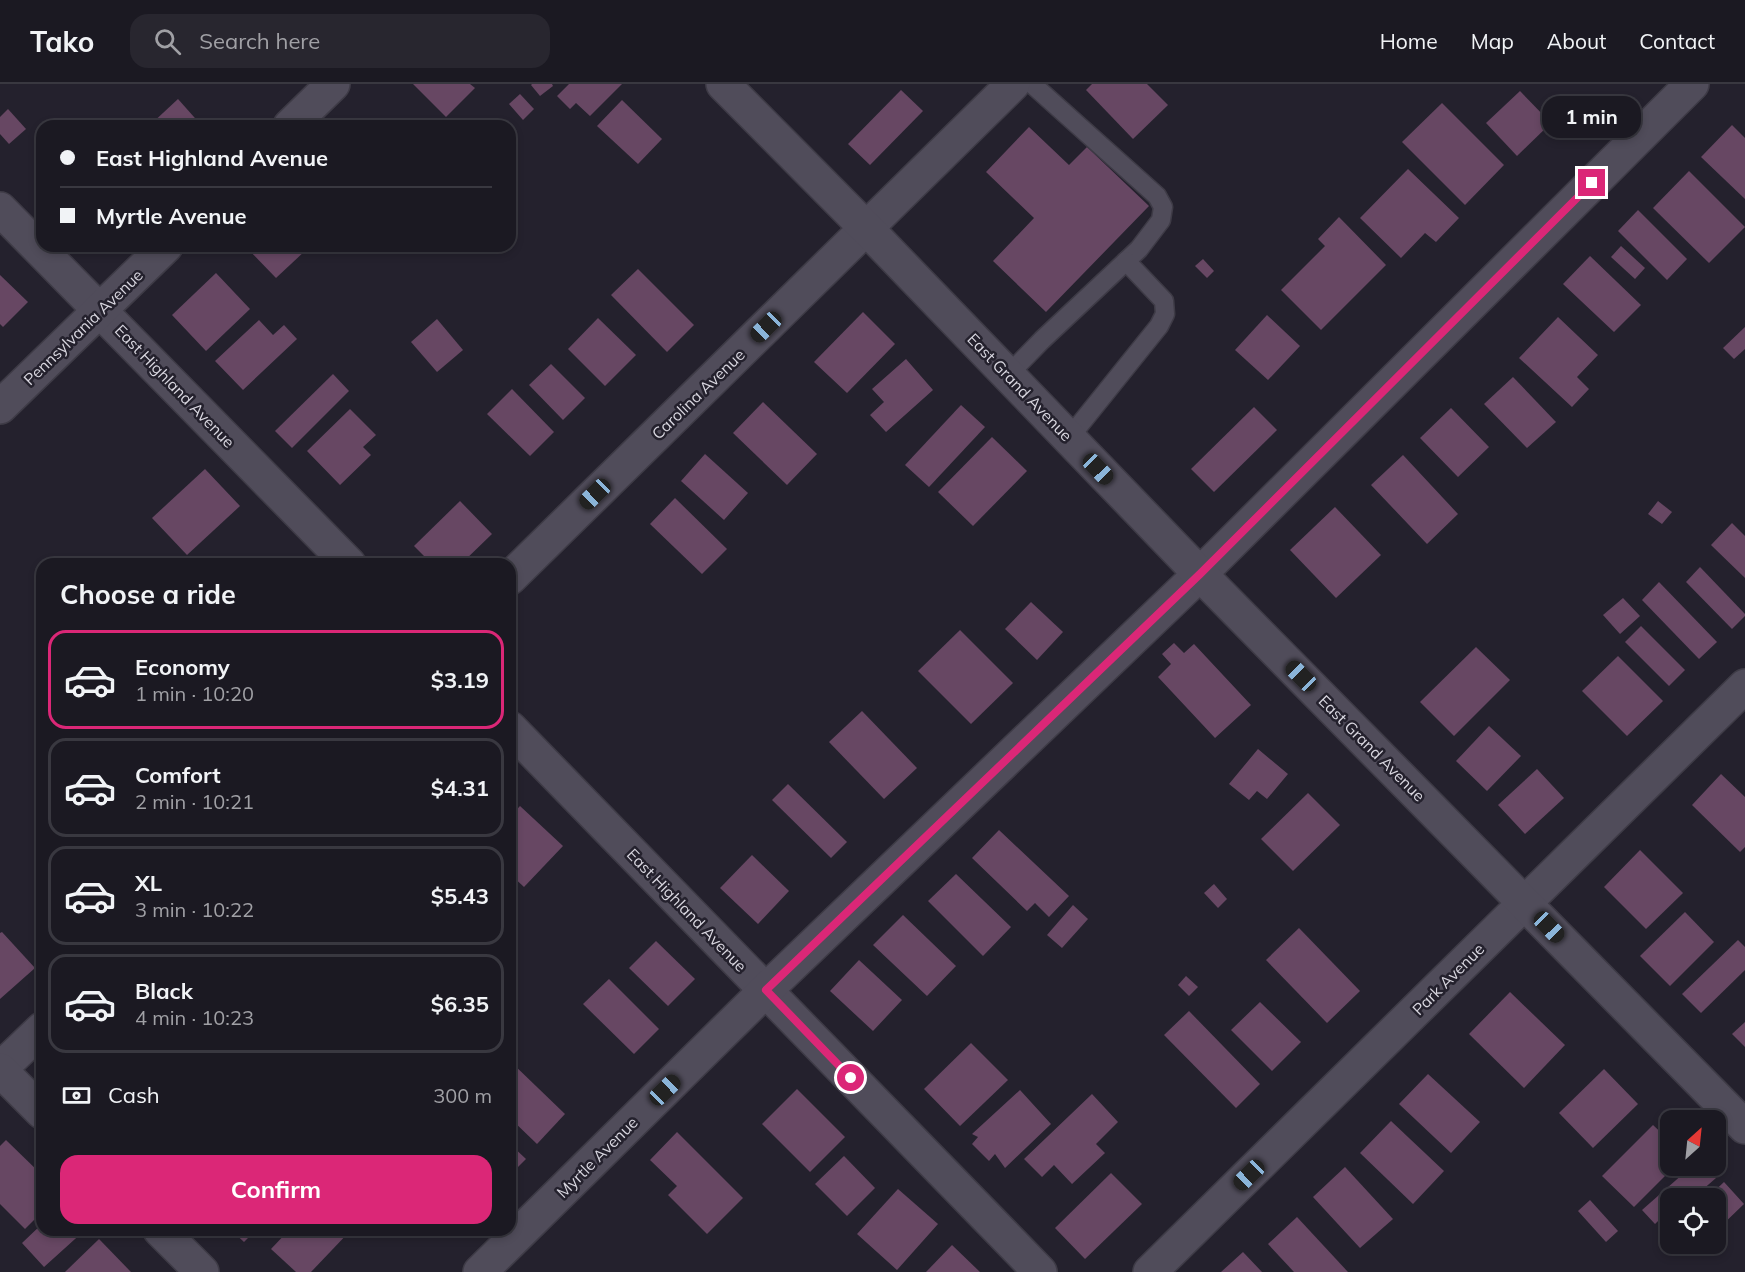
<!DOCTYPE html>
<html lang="en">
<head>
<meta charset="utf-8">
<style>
	:root { --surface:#1b1922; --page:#28262f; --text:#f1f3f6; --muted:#a0a0a5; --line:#393840; --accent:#db2777 }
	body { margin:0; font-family:Mulish,sans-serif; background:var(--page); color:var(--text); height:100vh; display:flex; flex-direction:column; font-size:22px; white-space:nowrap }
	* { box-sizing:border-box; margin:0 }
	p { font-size:20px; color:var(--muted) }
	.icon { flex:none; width:33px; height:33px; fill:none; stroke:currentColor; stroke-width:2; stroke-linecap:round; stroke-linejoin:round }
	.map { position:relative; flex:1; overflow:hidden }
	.details { position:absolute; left:36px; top:474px; width:480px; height:678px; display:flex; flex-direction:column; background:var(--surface); border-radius:18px; box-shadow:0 3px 9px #0003,0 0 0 2px var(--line) }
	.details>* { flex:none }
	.hud { position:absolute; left:36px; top:36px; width:480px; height:132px; border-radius:18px; box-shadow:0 3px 9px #0003,0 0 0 2px var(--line); display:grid; align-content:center; height:132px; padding:0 24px; background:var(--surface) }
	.needle { width:39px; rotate:27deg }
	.buttons { position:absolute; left:1660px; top:1026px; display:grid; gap:12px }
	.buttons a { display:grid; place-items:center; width:66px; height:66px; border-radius:12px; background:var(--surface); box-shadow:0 3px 9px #0003,0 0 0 2px var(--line); font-size:30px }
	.end { position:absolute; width:27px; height:27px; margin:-14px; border:8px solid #db2777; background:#fff; box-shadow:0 0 0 3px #fff }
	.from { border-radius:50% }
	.bubble { position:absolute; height:42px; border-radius:18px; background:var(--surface); box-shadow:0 3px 9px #0003,0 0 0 2px var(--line); font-size:20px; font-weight:700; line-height:42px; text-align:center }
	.car { position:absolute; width:18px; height:36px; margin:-18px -9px; border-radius:8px; box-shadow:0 0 4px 2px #0007; background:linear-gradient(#222 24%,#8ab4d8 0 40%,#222 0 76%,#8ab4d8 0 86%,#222 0) }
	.hud b { display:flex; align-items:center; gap:21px; height:57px; font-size:22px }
	.hud b+b { border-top:2px solid var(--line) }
	.hud i { width:15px; height:15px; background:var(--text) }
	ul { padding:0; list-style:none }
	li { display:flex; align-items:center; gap:18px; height:99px; margin:0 12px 9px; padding:0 12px; border:3px solid var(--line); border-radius:18px }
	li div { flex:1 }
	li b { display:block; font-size:22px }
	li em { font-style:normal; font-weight:700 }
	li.active { border-color:var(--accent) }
	li>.icon { width:54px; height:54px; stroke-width:1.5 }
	h2 { padding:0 24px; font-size:27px; line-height:72px }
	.pay { display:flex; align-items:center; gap:15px; height:66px; padding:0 24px; font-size:22px }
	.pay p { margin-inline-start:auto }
	.button { display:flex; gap:12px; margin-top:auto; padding:12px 24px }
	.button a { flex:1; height:69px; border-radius:18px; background:var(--accent); color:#fff; font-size:24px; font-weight:700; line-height:69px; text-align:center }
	header { display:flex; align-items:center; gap:36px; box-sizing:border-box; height:84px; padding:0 30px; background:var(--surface); border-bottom:2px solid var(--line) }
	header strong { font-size:28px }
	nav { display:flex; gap:33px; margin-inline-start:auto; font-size:21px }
	.search { width:420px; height:54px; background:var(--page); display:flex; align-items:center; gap:15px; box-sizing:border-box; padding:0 21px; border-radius:18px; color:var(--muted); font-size:22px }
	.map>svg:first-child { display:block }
	.building { fill:#674763 }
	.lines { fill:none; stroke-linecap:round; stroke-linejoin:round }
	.lane-casing { stroke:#3e3b46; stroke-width:21 }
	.street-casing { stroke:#3e3b46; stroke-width:36 }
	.secondary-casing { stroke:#3e3b46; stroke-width:36 }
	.lane { stroke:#504c5a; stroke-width:18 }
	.street { stroke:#504c5a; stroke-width:33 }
	.secondary { stroke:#504c5a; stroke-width:33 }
	.route { stroke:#db2777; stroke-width:8 }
	.labels { text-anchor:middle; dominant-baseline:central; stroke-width:5; stroke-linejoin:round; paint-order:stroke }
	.street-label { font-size:16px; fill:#d9d7e0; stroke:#24212d }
</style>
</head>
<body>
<header>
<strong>Tako</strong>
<div class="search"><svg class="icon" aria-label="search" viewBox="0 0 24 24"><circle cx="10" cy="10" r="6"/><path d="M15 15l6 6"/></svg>Search here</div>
<nav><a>Home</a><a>Map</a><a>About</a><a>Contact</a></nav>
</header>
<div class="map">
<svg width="1745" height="1188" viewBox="0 0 1745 1188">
	<rect width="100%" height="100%" fill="#24212d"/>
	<g class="building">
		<path d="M413,0H470L475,4L446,33Z"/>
		<path d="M532,0H552L553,2L540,12L531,1Z"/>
		<path d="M569,0H622L590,32L576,19L570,25L557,12Z"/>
		<path d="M1092,0H1147L1168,21L1133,55L1086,6Z"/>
		<path d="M901,6L923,27L870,81L848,60Z"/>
		<path d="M1520,7L1551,39L1517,72L1486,39Z"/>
		<path d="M520,10L534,25L523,36L509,20Z"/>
		<path d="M178,15L202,42H149Z"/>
		<path d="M622,16L662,55L638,80L597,42Z"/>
		<path d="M1442,19L1504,81L1465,121L1402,58Z"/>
		<path d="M8,25L26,45L9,60L0,50V33Z"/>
		<path d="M1732,41L1745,54V115L1701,73Z"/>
		<path d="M1029,43L1069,81L1087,63L1149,122L1046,228L993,177L1034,134L986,88Z"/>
		<path d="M1408,85L1459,134L1436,158L1425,149L1401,174L1360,134Z"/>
		<path d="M1689,87L1745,143L1709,179L1653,124Z"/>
		<path d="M1638,126L1687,175L1667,196L1618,147Z"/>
		<path d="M1339,133L1386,181L1321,246L1281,206L1325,162L1318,155Z"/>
		<path d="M245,162H302L306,166L276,194Z"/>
		<path d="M1621,162L1645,184L1635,195L1611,173Z"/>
		<path d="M1590,172L1641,221L1614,248L1563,200Z"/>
		<path d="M1203,175L1214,187L1207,194L1195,182Z"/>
		<path d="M638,185L694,241L667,268L611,211Z"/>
		<path d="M216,189L250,225L206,267L172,231Z"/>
		<path d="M0,191L28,218L3,243L0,240Z"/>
		<path d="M863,228L895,260L847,309L814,278Z"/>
		<path d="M1267,231L1300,262L1268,296L1235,266Z"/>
		<path d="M1558,233L1598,271L1577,293L1589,305L1572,323L1519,274Z"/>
		<path d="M598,234L636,271L605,302L568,265Z"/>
		<path d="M437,235L463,266L437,288L411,258Z"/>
		<path d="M259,236L273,251L284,241L297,255L243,306L215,277Z"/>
		<path d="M1745,243V265L1734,275L1723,264Z"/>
		<path d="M906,275L933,306L886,348L870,331L884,318L872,305Z"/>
		<path d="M551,280L585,314L563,336L529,301Z"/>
		<path d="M333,290L349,307L292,364L275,347Z"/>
		<path d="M1513,293L1556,338L1527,364L1484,320Z"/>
		<path d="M512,305L554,348L530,372L487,330Z"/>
		<path d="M763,318L817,370L787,401L733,349Z"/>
		<path d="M961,321L985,343L929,403L905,381Z"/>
		<path d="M1254,323L1277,346L1214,408L1191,385Z"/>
		<path d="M1451,324L1489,363L1458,393L1420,354Z"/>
		<path d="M350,325L376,351L363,363L371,371L340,401L307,367Z"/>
		<path d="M992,353L1027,387L973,442L938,408Z"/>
		<path d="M705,370L748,409L724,436L681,397Z"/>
		<path d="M1403,371L1458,430L1427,460L1371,401Z"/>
		<path d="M205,385L240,422L187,471L152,434Z"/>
		<path d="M675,414L727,465L702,490L650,440Z"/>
		<path d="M460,417L492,450L461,480H432L414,462Z"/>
		<path d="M1658,417L1672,428L1662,440L1648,430Z"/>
		<path d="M1335,423L1381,471L1336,514L1290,466Z"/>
		<path d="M1732,439L1745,452V494L1711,461Z"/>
		<path d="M1700,483L1745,530V532L1732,545L1686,498Z"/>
		<path d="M1659,498L1717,558L1699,575L1642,516Z"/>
		<path d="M1623,514L1640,532L1620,550L1603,531Z"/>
		<path d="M1031,518L1063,548L1037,576L1005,545Z"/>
		<path d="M1641,542L1685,586L1669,602L1625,558Z"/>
		<path d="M960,546L1013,599L971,640L918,587Z"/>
		<path d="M1174,559L1184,569L1194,560L1251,621L1215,654L1158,593L1171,580L1162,570Z"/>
		<path d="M1476,563L1510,596L1454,652L1420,618Z"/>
		<path d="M1618,572L1663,617L1627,652L1582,607Z"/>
		<path d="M862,627L917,684L884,715L829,658Z"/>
		<path d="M1489,642L1521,672L1487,707L1456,677Z"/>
		<path d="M1258,665L1288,690L1267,715L1257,707L1249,716L1229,700Z"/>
		<path d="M1537,685L1564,714L1525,750L1498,721Z"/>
		<path d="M1721,690L1745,713V763L1740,768L1692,721Z"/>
		<path d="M788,700L847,758L831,774L772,716Z"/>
		<path d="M1308,709L1340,741L1293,787L1261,755Z"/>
		<path d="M520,722L563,762L524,803L510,790V733Z"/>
		<path d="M999,746L1069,812L1049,833L1035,819L1027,827L972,774Z"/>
		<path d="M1640,766L1683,809L1646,845L1604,803Z"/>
		<path d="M752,771L789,807L758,840L720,804Z"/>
		<path d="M956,790L1011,843L983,872L928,817Z"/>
		<path d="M1214,800L1227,815L1218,824L1204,809Z"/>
		<path d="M1073,821L1088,835L1062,864L1047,851Z"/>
		<path d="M1685,828L1714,858L1670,902L1640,872Z"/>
		<path d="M903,831L956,882L927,912L873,861Z"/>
		<path d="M1299,844L1360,907L1327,939L1266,876Z"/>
		<path d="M2,848L35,884L0,915V849Z"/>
		<path d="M1738,856L1745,863V886L1701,929L1682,910Z"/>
		<path d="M656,857L695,895L668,922L629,884Z"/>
		<path d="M859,876L902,916L873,947L830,907Z"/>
		<path d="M1186,892L1198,903L1189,912L1178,901Z"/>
		<path d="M609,895L659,945L634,970L583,920Z"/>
		<path d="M1510,908L1565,961L1524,1004L1469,950Z"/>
		<path d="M1260,918L1301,958L1272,987L1231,946Z"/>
		<path d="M1189,927L1260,1000L1236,1024L1164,951Z"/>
		<path d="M1745,938V963L1732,950Z"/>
		<path d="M971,959L1008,996L960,1042L924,1005Z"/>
		<path d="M510,977L565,1030L537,1060L510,1034Z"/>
		<path d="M1604,985L1638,1020L1593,1064L1559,1029Z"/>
		<path d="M1428,990L1480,1038L1451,1069L1399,1020Z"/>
		<path d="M797,1005L845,1053L810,1088L762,1040Z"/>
		<path d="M1020,1006L1051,1040L1005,1084L995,1070L989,1077L972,1060L978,1053L972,1050Z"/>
		<path d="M1092,1010L1118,1038L1096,1060L1105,1069L1072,1100L1054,1081L1042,1093L1024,1075Z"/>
		<path d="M1391,1037L1444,1087L1413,1120L1360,1069Z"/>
		<path d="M1653,1041L1671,1058V1082H1675L1634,1123L1602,1092Z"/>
		<path d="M677,1048L743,1114L707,1150L668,1111L677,1102L650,1076Z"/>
		<path d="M6,1056L42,1091V1128L25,1145L0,1120V1062Z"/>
		<path d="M510,1060L526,1075L510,1091Z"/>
		<path d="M844,1072L875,1104L847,1132L815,1100Z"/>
		<path d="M1692,1082H1704L1716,1094L1693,1114H1671V1135L1669,1136L1664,1131L1655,1140L1642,1126Z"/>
		<path d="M1345,1083L1393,1135L1360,1164L1313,1113Z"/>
		<path d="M1111,1089L1142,1120L1085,1175L1055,1144Z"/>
		<path d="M1724,1098L1744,1120L1716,1147V1114H1707Z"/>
		<path d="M898,1105L938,1140L897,1186L857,1150Z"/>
		<path d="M1590,1116L1618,1147L1606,1158L1578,1127Z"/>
		<path d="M1297,1133L1348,1188H1294L1268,1160Z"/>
		<path d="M42,1140V1146H85L44,1183L22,1159Z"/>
		<path d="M231,1146H256L244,1158Z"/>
		<path d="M289,1146H351L311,1188H296L271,1165Z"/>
		<path d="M444,1146H460L453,1154Z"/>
		<path d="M99,1155L131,1188H65Z"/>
		<path d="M1690,1160H1703L1696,1166Z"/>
		<path d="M952,1161L980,1188H926Z"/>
		<path d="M1243,1168L1262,1188H1221Z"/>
	</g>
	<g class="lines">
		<defs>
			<g id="lane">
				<path d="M1008,291L1042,256L1139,165L1161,136L1163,123L1157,112L1032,0"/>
				<path d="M1069,354L1159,242L1165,230L1164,217L1126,177"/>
			</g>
			<g id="street">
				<path d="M290,42L333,0"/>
				<path d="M0,125L349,480"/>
				<path d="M0,323L166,162"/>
				<path d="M510,494L1013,0"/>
				<path d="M510,644L1040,1188"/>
				<path d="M0,985L42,945"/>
				<path d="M0,986L42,1028"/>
				<path d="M160,1146L202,1188"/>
				<path d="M480,1188L766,906L1200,490L1692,0"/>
				<path d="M1150,1188L1745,602"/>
			</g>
			<path id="secondary" d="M723,0L867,145L1200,490L1745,1043"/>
		</defs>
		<use href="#lane" class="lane-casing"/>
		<use href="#street" class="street-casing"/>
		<use href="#secondary" class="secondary-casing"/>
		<use href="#lane" class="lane"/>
		<use href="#street" class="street"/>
		<use href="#secondary" class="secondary"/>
	</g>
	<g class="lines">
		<path class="route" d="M851,994L766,906L1200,490L1592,99"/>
	</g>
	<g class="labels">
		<g class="street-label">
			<text transform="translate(83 243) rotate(-44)">Pennsylvania Avenue</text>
			<text transform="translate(175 302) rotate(46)">East Highland Avenue</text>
			<text transform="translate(1020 303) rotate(46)">East Grand Avenue</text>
			<text transform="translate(698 310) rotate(-44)">Carolina Avenue</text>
			<text transform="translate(1372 664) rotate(45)">East Grand Avenue</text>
			<text transform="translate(687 826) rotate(46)">East Highland Avenue</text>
			<text transform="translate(1448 895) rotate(-45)">Park Avenue</text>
			<text transform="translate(597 1073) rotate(-45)">Myrtle Avenue</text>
		</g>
	</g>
</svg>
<div class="buttons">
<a><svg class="needle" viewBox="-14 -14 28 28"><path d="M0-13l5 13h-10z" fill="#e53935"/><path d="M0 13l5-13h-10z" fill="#a0a0a5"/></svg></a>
<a><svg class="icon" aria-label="locate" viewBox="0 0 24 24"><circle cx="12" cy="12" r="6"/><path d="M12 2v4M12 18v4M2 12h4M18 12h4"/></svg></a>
</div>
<i class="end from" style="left:851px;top:994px"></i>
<i class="end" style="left:1592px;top:99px"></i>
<div class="bubble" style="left:1542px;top:12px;width:99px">1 min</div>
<i class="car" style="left:766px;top:243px;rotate:226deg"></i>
<i class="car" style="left:1098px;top:385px;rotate:136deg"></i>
<i class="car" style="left:595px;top:410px;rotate:226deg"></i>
<i class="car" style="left:1301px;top:592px;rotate:315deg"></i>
<i class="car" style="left:1549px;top:843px;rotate:136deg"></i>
<i class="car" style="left:665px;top:1006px;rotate:46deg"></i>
<i class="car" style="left:1249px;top:1091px;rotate:226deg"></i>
<div class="hud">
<b><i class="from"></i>East Highland Avenue</b>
<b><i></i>Myrtle Avenue</b>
</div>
<section class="details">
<h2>Choose a ride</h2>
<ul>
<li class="active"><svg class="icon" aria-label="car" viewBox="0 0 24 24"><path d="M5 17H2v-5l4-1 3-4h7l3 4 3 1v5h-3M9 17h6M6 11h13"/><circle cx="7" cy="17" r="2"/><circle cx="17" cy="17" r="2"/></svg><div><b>Economy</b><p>1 min · 10:20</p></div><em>$3.19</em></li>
<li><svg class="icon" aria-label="car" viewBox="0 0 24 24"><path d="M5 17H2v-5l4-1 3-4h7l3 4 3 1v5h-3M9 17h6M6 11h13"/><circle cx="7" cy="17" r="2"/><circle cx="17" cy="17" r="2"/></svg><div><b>Comfort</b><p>2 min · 10:21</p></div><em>$4.31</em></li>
<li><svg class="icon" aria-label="car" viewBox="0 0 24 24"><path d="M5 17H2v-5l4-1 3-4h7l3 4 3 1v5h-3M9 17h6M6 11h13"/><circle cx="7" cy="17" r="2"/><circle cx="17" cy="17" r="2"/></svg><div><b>XL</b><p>3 min · 10:22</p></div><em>$5.43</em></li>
<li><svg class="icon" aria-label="car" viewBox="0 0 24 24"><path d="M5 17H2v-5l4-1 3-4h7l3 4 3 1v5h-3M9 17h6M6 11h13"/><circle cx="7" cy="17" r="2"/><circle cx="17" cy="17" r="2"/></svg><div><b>Black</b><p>4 min · 10:23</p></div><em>$6.35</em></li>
</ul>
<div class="pay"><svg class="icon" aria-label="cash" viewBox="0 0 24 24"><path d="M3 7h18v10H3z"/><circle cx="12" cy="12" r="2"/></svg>Cash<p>300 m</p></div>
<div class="button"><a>Confirm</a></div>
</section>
</div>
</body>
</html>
